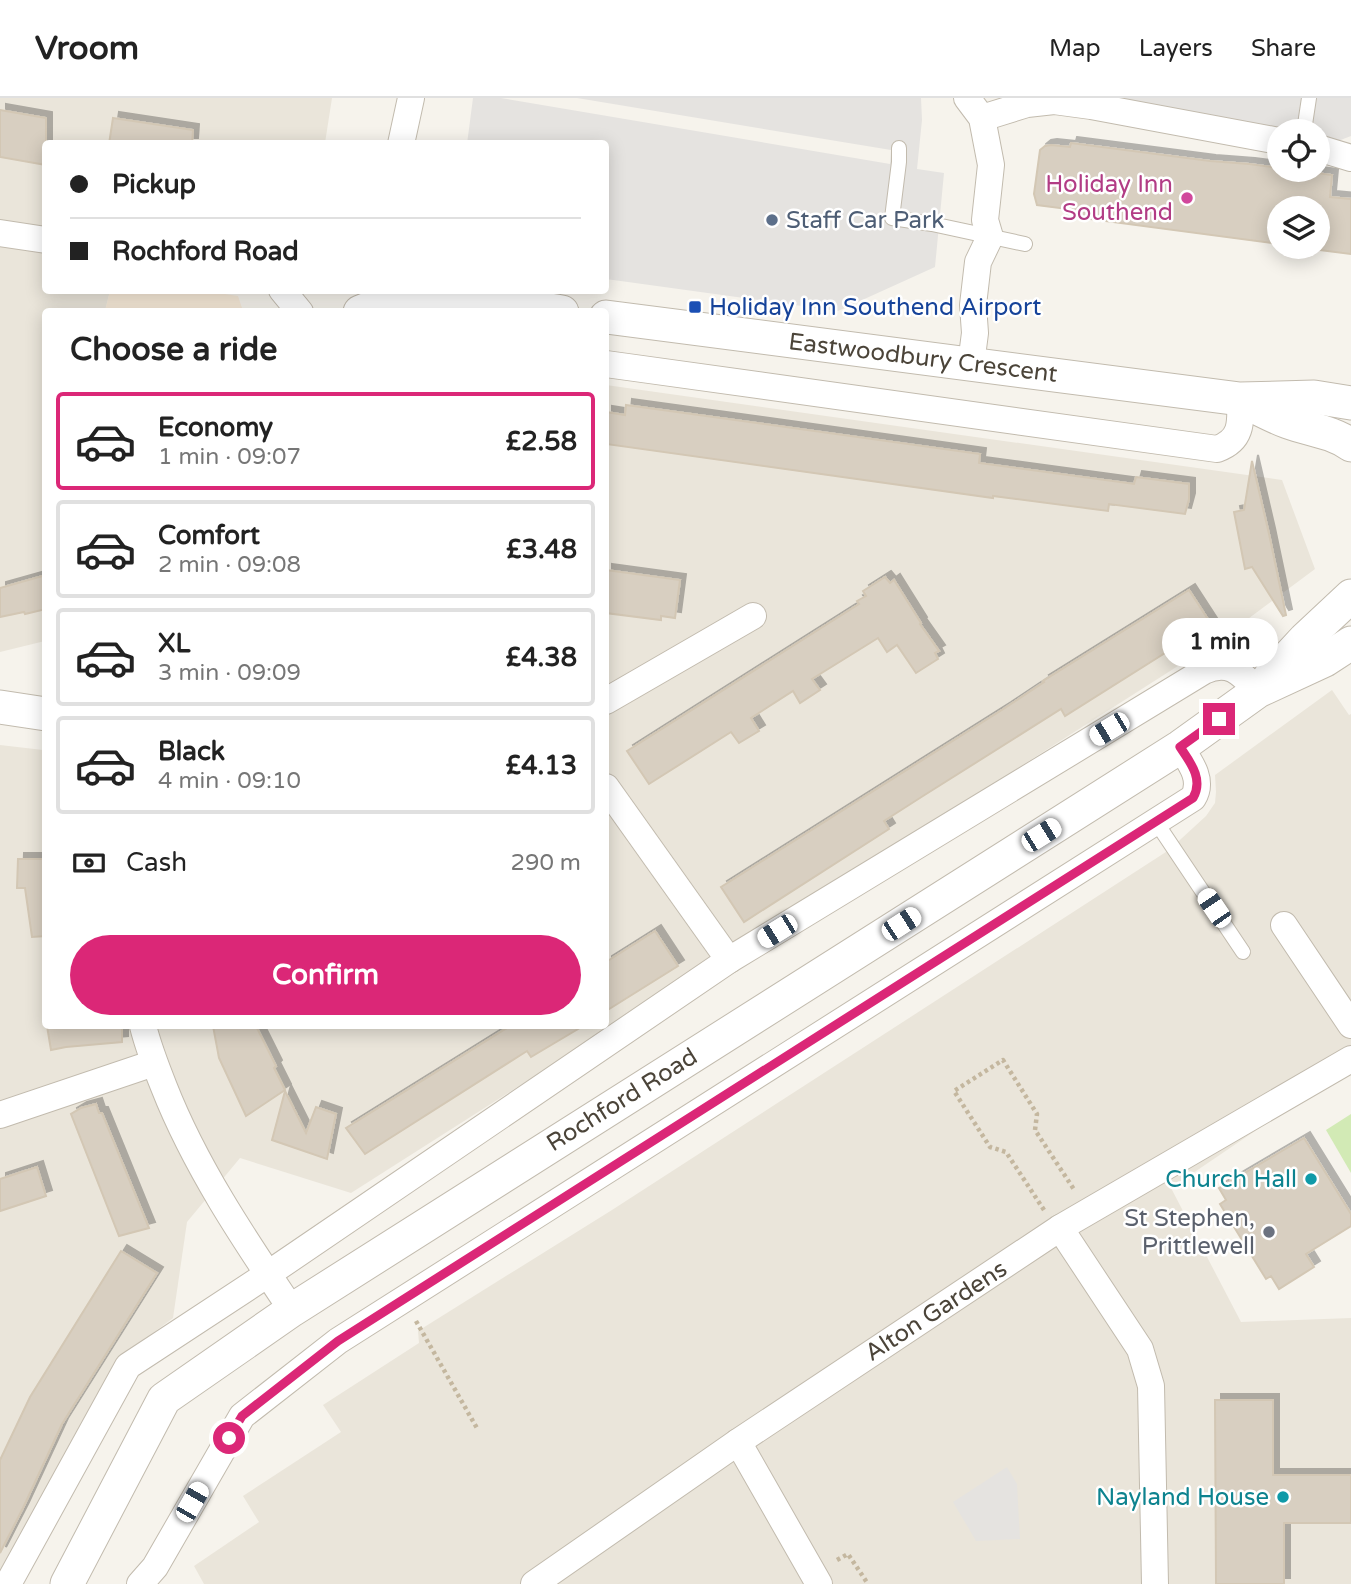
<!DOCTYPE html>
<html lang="en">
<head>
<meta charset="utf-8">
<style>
	:root { --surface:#fff; --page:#f2f2f2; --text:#222; --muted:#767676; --line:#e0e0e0; --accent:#db2777 }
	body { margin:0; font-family:"Varela Round",sans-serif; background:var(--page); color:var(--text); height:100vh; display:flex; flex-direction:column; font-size:26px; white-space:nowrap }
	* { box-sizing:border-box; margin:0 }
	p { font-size:23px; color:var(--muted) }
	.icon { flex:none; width:38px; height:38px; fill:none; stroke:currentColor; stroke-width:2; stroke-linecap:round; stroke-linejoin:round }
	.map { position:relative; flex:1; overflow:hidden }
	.drawer { position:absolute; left:42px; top:210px; width:567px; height:721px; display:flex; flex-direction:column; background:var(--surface); border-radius:7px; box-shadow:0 4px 18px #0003 }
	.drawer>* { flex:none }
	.hud { position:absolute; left:42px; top:42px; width:567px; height:154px; border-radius:7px; box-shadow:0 4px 18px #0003; display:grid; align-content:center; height:154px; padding:0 28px; background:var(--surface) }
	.tools { position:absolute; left:1267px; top:21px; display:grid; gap:14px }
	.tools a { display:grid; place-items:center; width:63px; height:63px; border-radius:50%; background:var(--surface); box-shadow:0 4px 18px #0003; font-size:35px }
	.end { position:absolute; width:32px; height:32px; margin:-16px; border:9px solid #db2777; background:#fff; box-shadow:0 0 0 4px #fff }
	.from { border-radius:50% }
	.bubble { position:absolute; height:49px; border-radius:24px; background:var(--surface); box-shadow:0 4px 18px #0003; font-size:23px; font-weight:700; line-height:49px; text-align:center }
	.car { position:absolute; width:21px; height:42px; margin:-21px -10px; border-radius:9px; box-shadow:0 0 5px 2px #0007; background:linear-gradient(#fff 24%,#345 0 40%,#fff 0 76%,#345 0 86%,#fff 0) }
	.hud b { display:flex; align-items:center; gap:24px; height:66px; font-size:26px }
	.hud b+b { border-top:2px solid var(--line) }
	.hud i { width:18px; height:18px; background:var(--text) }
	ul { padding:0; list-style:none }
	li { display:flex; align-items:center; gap:21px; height:98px; margin:0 14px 10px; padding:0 14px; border:4px solid var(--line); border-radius:7px }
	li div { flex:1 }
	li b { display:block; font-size:26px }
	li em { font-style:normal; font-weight:700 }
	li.active { border-color:var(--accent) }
	li>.icon { width:63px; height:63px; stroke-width:1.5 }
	h2 { padding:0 28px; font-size:32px; line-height:84px }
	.pay { display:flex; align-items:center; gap:18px; height:77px; padding:0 28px; font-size:26px }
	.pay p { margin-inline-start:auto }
	.button { display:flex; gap:14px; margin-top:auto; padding:14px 28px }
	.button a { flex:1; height:80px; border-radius:42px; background:var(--accent); color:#fff; font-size:28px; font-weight:700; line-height:80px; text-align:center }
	header { display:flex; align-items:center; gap:42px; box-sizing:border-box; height:98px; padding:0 35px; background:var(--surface); border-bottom:2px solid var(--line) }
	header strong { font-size:33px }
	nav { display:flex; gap:38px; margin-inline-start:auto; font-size:24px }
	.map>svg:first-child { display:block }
	.residential { fill:#eae5da }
	.commercial { fill:#f7ead8 }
	.green { fill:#d2eab5 }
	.parking { fill:#e5e3e0 }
	.building { fill:#d8cfc1; stroke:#d3c7b4; stroke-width:2; filter:url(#shadow) }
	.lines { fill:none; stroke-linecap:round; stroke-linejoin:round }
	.service-casing { stroke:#c2bbae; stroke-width:16 }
	.minor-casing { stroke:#c2bbae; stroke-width:28 }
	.tertiary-casing { stroke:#c2bbae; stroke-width:35 }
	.path { stroke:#c4b79f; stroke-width:4.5; stroke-dasharray:3.5 3.5; stroke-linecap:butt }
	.service { stroke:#fff; stroke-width:14 }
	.minor { stroke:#fff; stroke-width:26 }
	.tertiary { stroke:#fff; stroke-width:33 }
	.route { stroke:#db2777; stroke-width:9 }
	.hotel-dot { fill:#d1479c; stroke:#fff; stroke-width:2.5 }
	.service-dot { fill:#5c6f8a; stroke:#fff; stroke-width:2.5 }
	.transit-dot { fill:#1a4fb4; stroke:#fff; stroke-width:2.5 }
	.culture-dot { fill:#0f9aa8; stroke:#fff; stroke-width:2.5 }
	.worship-dot { fill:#6b7280; stroke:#fff; stroke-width:2.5 }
	.labels { text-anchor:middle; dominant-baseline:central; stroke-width:5; stroke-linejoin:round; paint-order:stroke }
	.hotel-label { font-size:24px; fill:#b23c85; stroke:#fff; text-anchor:end }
	.service-label { font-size:24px; fill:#4e5e75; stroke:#fff; text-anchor:start }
	.transit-label { font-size:24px; fill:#164399; stroke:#fff; text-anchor:start }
	.street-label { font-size:24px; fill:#4b4439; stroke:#fff }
	.culture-label { font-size:24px; fill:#0d838f; stroke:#fff; text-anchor:end }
	.worship-label { font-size:24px; fill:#5b616d; stroke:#fff; text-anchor:end }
</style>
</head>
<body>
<header>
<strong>Vroom</strong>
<nav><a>Map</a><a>Layers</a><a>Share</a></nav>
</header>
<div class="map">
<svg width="1351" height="1486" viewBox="0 0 1351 1486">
	<defs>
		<filter id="shadow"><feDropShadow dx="6" dy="-6" stdDeviation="0" flood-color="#0004"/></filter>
	</defs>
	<rect width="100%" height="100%" fill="#f6f3ec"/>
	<g class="residential">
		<path d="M0,0H332L325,45L46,46V192L110,193L105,213L46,214L45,543L0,554Z"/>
		<path d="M606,287L1282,382L1315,471L1225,538L351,1095L240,1060L187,1124L173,1220L149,1238L113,1284L0,1486V647L43,652L45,657L46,928H606Z"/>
		<path d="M1332,592L1349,617L1351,616V968L1171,1090L1241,1224L1351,1220V1486H204L194,1468L259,1424L243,1398L341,1334L323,1307L419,1245L418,1233L612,1112L1169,752L1206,718L1215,705L1216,694L1215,677Z"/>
	</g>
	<path class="commercial" d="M110,193H205L238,198L243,213H105Z"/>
	<path class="green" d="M1351,1016V1075L1326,1032Z"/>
	<g class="parking">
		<path d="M473,0H501L890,66L891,52L577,0H921L922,22L917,71L944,75L935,169L838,213L606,181V46H467Z"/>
		<path d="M1062,0H1351V38L1338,43L1318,40V33H1279Z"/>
		<path d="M1007,1369L1017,1386L1020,1441L976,1443L953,1404Z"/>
	</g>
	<g class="building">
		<path d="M0,12L46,20V67L0,59Z"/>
		<path d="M113,20L193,32L192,46H109Z"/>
		<path d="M1071,45L1210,63L1249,66L1279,70V72H1294L1332,77L1330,99L1351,101V156L1296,149H1318V110H1279V146L1067,118L1068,111L1037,107L1034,96L1040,52L1045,48L1051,47L1070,49Z"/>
		<path d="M626,307L980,356L979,365L1134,386L1136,379L1189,386V401L1185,416L1109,406L1108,413L993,398V400L606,346V314L625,317Z"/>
		<path d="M1252,363L1269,436L1286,517L1283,518L1252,469L1245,471L1234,414L1244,412Z"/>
		<path d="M606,472L680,482L675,520L661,518V522L606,515Z"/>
		<path d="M46,477V511L25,516L24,514L0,519V490Z"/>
		<path d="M885,479L890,485L894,482L921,525L920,526L939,553L935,555L938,561L916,575L897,547L887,554L878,540L812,581L820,592L800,605L793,593L751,620L759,633L739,645L731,634L649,686L627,653L859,506L857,503L866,498L863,493Z"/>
		<path d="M1189,492L1211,526L1065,618L1061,611L923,698L884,723L889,731L744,824L721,789L1005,610L1044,584L1043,583Z"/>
		<path d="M18,761H46V838L32,839L25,790H17Z"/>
		<path d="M655,833L678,868L606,913V864Z"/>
		<path d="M47,928H122V944L66,949L51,952Z"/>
		<path d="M213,928H256L276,968L274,970L285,992L246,1018L219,960Z"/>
		<path d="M510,928H583L531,959L527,953L365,1056L346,1030Z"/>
		<path d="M285,993L306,1035L316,1009L336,1016L327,1061L272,1042Z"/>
		<path d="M96,1006L99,1015H102L149,1130L119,1138L71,1016L81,1010Z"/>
		<path d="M1304,1040L1351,1116V1128L1306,1156L1314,1169L1279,1191L1271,1178L1266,1181L1220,1106L1226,1102L1219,1090Z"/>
		<path d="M37,1069L46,1098L0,1113V1081Z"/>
		<path d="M121,1153L157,1175L62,1326L23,1410L0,1455V1362L30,1299Z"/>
		<path d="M1215,1302H1273V1377H1351V1425H1284V1486H1216Z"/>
	</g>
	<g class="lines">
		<defs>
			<g id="service">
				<path d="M1304,33L1309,0"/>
				<path d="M899,50V64L892,120L932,126L1025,146"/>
				<path d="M1156,724L1243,854"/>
			</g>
			<g id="minor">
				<path d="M967,0L982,20L991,67L985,122L990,139L978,164L973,207L975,235L971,266"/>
				<path d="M982,20L1027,6L1054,3L1091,8L1279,43"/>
				<path d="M401,46L411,0"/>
				<path d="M1318,50L1351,60"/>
				<path d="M0,135L46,142"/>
				<path d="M282,192L300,214"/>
				<path d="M606,266L1217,351C1242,342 1241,325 1240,301"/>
				<path d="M606,603L753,518"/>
				<path d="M606,689L729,862"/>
				<path d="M1284,827L1351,927"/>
				<path d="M143,928C148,948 156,969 164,989C195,1068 244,1141 292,1212"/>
				<path d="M0,1017L154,965"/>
				<path d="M1060,1130L1140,1251L1151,1288L1155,1486"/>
				<path d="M738,1344L819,1486"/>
				<path d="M8,1486L128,1268L268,1176L729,862L1204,573C1229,561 1241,575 1258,593"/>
				<path d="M140,1486L155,1469L242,1318L338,1243L1193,700C1204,682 1190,664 1180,649"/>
				<path d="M534,1486L738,1344L1060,1130L1351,961"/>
			</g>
			<g id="tertiary">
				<path d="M360,214C370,210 380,206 390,204C447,192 506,206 562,214"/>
				<path d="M606,219L1240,301L1314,299L1351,305"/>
				<path d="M1247,305C1260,311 1274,319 1288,324C1310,332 1331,333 1351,347"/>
				<path d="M1269,580L1305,541L1351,498"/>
				<path d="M0,609L46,616"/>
				<path d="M67,1486L164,1301L292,1212L1180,649L1258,593L1325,562L1351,545"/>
			</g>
		</defs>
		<use href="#service" class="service-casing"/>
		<use href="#minor" class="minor-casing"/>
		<use href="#tertiary" class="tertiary-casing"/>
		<g class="path">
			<path d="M1044,1112L1006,1054L990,1049L954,993L1003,962L1037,1016L1035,1032L1075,1093"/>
			<path d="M416,1223L478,1332"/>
			<path d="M837,1462L848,1456L868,1486"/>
		</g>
		<use href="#service" class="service"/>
		<use href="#minor" class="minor"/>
		<use href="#tertiary" class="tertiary"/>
	</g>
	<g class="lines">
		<path class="route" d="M229,1340L242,1318L338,1243L1193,700C1204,681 1190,664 1180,649L1219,621"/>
	</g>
	<circle class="hotel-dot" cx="1187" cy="100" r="7"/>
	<circle class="service-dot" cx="772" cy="122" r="7"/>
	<rect class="transit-dot" x="688" y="202" width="14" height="14" rx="3.5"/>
	<g class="culture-dot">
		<circle cx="1311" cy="1081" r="7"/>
		<circle cx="1283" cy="1399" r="7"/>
	</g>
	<circle class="worship-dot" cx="1269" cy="1134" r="7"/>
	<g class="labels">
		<g class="hotel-label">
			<text x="1173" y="86">Holiday Inn<tspan x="1173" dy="28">Southend</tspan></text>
		</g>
		<g class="service-label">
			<text x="786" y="122">Staff Car Park</text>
		</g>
		<g class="transit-label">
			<text x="709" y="209">Holiday Inn Southend Airport</text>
		</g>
		<g class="street-label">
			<text transform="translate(923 260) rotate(7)">Eastwoodbury Crescent</text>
			<text transform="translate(622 1002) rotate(-32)">Rochford Road</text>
			<text transform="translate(936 1213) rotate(-33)">Alton Gardens</text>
		</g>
		<g class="culture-label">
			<text x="1297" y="1081">Church Hall</text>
			<text x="1269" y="1399">Nayland House</text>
		</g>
		<g class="worship-label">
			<text x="1255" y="1120">St Stephen,<tspan x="1255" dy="28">Prittlewell</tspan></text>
		</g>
	</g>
</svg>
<div class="tools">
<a><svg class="icon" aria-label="locate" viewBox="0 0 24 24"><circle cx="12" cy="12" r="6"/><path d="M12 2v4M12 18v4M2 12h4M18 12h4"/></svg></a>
<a><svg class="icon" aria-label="layers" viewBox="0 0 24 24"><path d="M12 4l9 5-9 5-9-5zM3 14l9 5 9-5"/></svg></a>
</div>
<i class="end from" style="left:229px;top:1340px"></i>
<i class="end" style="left:1219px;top:621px"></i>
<div class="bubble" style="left:1162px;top:520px;width:116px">1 min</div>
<i class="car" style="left:1109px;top:631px;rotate:239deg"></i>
<i class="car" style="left:1041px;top:737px;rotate:58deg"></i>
<i class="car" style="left:1214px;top:810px;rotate:326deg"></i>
<i class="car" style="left:901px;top:826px;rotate:57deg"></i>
<i class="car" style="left:777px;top:833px;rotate:238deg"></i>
<i class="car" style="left:192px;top:1404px;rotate:30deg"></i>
<div class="hud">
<b><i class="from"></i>Pickup</b>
<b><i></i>Rochford Road</b>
</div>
<section class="drawer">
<h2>Choose a ride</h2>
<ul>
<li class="active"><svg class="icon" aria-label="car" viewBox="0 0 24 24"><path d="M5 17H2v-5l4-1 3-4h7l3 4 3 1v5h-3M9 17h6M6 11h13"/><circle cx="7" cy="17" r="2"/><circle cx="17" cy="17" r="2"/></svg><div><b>Economy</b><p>1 min · 09:07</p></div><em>£2.58</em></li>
<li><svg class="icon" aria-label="car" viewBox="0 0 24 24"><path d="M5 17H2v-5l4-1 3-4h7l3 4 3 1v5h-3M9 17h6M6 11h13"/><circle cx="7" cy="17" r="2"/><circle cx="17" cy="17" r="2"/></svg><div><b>Comfort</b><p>2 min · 09:08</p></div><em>£3.48</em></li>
<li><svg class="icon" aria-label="car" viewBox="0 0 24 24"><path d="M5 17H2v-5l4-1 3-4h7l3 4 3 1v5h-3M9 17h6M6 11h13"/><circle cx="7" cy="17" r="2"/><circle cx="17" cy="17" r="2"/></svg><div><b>XL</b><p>3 min · 09:09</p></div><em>£4.38</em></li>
<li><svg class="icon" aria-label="car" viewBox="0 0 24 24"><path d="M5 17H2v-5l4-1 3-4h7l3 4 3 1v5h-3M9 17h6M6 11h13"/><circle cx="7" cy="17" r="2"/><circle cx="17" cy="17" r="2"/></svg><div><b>Black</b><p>4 min · 09:10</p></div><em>£4.13</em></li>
</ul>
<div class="pay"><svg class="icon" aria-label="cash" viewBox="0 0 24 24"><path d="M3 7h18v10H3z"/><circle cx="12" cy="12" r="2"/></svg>Cash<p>290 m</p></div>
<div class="button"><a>Confirm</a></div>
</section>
</div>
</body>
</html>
